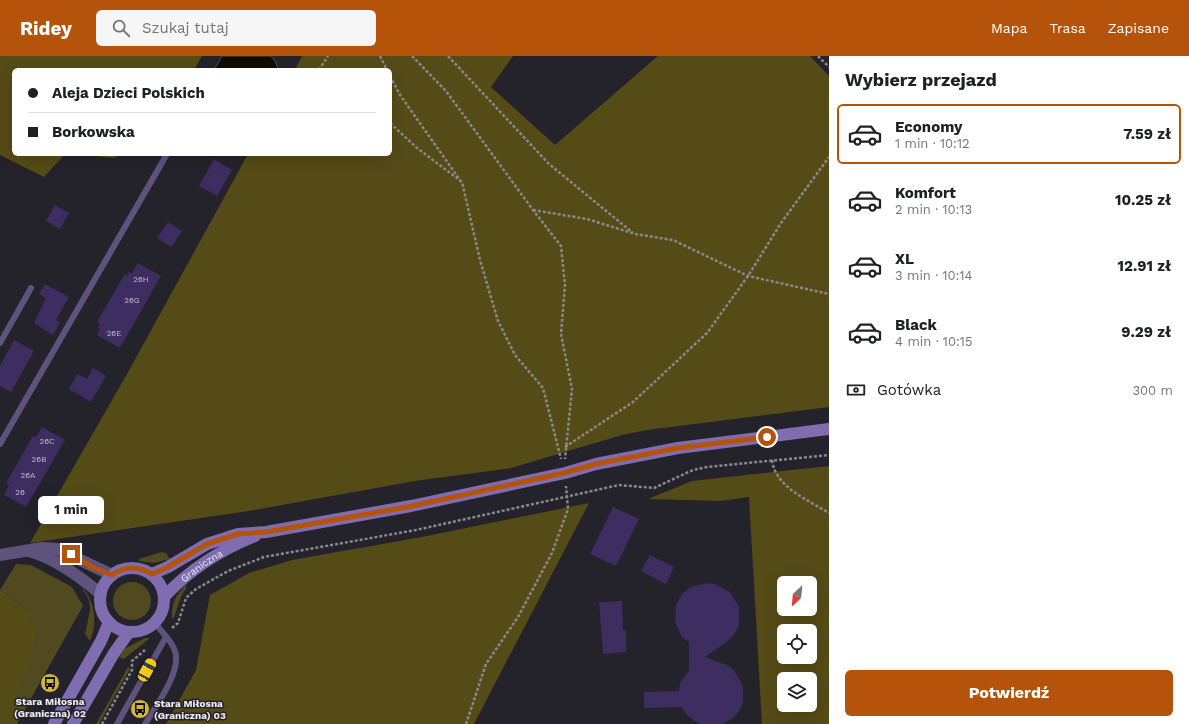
<!DOCTYPE html>
<html lang="pl">
<head>
<meta charset="utf-8">
<style>
	:root { --surface:#fff; --page:#f6f6f6; --text:#202124; --muted:#757577; --line:#e0e0e0; --accent:#b45309 }
	body { margin:0; font-family:"Work Sans",sans-serif; background:var(--page); color:var(--text); height:100vh; display:flex; flex-direction:column; font-size:15px; white-space:nowrap }
	* { box-sizing:border-box; margin:0 }
	p { font-size:13px; color:var(--muted) }
	.icon { flex:none; width:22px; height:22px; fill:none; stroke:currentColor; stroke-width:2; stroke-linecap:round; stroke-linejoin:round }
	.map { position:relative; flex:1; overflow:hidden }
	.sheet { display:flex; flex-direction:column; background:var(--surface); width:360px }
	.sheet>* { flex:none }
	.banner { position:absolute; left:12px; top:12px; width:380px; height:88px; border-radius:6px; box-shadow:0 4px 16px #0002; display:grid; align-content:center; height:88px; padding:0 16px; background:var(--surface) }
	.needle { width:26px; rotate:206deg }
	.fabs { position:absolute; left:777px; top:520px; display:grid; gap:8px }
	.fabs a { display:grid; place-items:center; width:40px; height:40px; border-radius:6px; background:var(--surface); box-shadow:0 4px 16px #0002; font-size:20px }
	.end { position:absolute; width:18px; height:18px; margin:-9px; border:5px solid #b45309; background:#fff; box-shadow:0 0 0 2px #fff }
	.from { border-radius:50% }
	.bubble { position:absolute; height:28px; border-radius:6px; background:var(--surface); box-shadow:0 4px 16px #0002; font-size:13px; font-weight:700; line-height:28px; text-align:center }
	.car { position:absolute; width:12px; height:24px; margin:-12px -6px; border-radius:5px; box-shadow:0 0 3px 1px #0007; background:linear-gradient(#f5c518 24%,#345 0 40%,#f5c518 0 76%,#345 0 86%,#f5c518 0) }
	.banner b { display:flex; align-items:center; gap:14px; height:38px; font-size:15px }
	.banner b+b { border-top:1px solid var(--line) }
	.banner i { width:10px; height:10px; background:var(--text) }
	ul { padding:0; list-style:none }
	li { display:flex; align-items:center; gap:12px; height:60px; margin:0 8px 6px; padding:0 8px; border:2px solid transparent; border-radius:6px }
	li div { flex:1 }
	li b { display:block; font-size:15px }
	li em { font-style:normal; font-weight:700 }
	li.active { border-color:var(--accent) }
	li>.icon { width:36px; height:36px; stroke-width:1.5 }
	h2 { padding:0 16px; font-size:18px; line-height:48px }
	.pay { display:flex; align-items:center; gap:10px; height:44px; padding:0 16px; font-size:15px }
	.pay p { margin-inline-start:auto }
	.cta { display:flex; gap:8px; margin-top:auto; padding:8px 16px }
	.cta a { flex:1; height:46px; border-radius:6px; background:var(--accent); color:#fff; font-size:16px; font-weight:700; line-height:46px; text-align:center }
	header { display:flex; align-items:center; gap:24px; box-sizing:border-box; height:56px; padding:0 20px; background:var(--accent); color:#fff }
	header strong { font-size:19px }
	nav { display:flex; gap:22px; margin-inline-start:auto; font-size:14px }
	.search { width:280px; height:36px; background:var(--page); display:flex; align-items:center; gap:10px; box-sizing:border-box; padding:0 14px; border-radius:6px; color:var(--muted); font-size:15px }
	main { display:flex; flex:1; min-height:0 }
	.map>svg:first-child { display:block }
	.green { fill:#514920 }
	.forest { fill:#554b17; fill-rule:evenodd }
	.water { fill:#110d00; stroke:#545049 }
	.building { fill:#3d2d61 }
	.lines { fill:none; stroke-linecap:round; stroke-linejoin:round }
	.path { stroke:#8a888f; stroke-width:2.5; stroke-dasharray:3 2; stroke-linecap:butt }
	.lane { stroke:#5e537d; stroke-width:6 }
	.street { stroke:#5e537d; stroke-width:12 }
	.secondary { stroke:#7f6db0; stroke-width:12 }
	.route { stroke:#b45309; stroke-width:5 }
	.labels { text-anchor:middle; dominant-baseline:central; stroke-width:3; stroke-linejoin:round; paint-order:stroke }
	.number-label { font-size:8px; fill:#c2becf }
	.street-label { font-size:10px; fill:#efeef4; stroke:#24222a }
	.poi-label { font-size:10px; font-weight:bold; fill:#efeef4; stroke:#24222a }
</style>
</head>
<body>
<header>
<strong>Ridey</strong>
<div class="search"><svg class="icon" aria-label="search" viewBox="0 0 24 24"><circle cx="10" cy="10" r="6"/><path d="M15 15l6 6"/></svg>Szukaj tutaj</div>
<nav><a>Mapa</a><a>Trasa</a><a>Zapisane</a></nav>
</header>
<main>
<div class="map">
<svg width="829" height="668" viewBox="0 0 829 668">
	<rect width="100%" height="100%" fill="#24222a"/>
	<g class="green">
		<path d="M162,496L166,497L170,503L154,507L139,505V503Z"/>
		<path d="M16,508L31,509L72,531L83,550L29,646L13,637L31,608L27,553L0,534Z"/>
		<circle cx="132" cy="545" r="19"/>
		<path d="M186,529V533C178,542 177,559 172,564C171,549 175,539 186,529Z"/>
		<path d="M81,530C95,544 98,567 90,585L85,578L90,554L89,544Z"/>
		<path d="M145,582H150L124,603L119,601L124,593Z"/>
		<path d="M128,611L130,613L99,668H96Z"/>
	</g>
	<g class="forest">
		<path d="M0,0H202L194,14H14V98H65L44,121L0,99Z"/>
		<path d="M302,0H513L491,31L555,89L658,0H810L829,20V351L647,374L622,379L511,412L415,425L249,455L30,487L127,318L248,98H390V14H295Z"/>
		<path d="M71,98H120L115,102Z"/>
		<path d="M829,410V668H762L749,441L720,445L648,443L692,425ZM784,527H810V553H784ZM784,575H810V601H784ZM784,623H810V649H784Z"/>
		<path d="M589,447L474,668H166L196,614L210,539L249,517L292,504L422,481Z"/>
		<path d="M0,534L27,553L36,578L31,608L14,637L29,646L17,668H0Z"/>
	</g>
	<path class="water" d="M222,0H270L274,3L279,14H214Z"/>
	<g class="building">
		<path d="M214,103L232,114L217,140L199,130Z"/>
		<path d="M55,149L69,157L60,173L46,165Z"/>
		<path d="M168,166L182,175L171,191L157,182Z"/>
		<path d="M138,207L161,220L120,292L97,279L100,273L98,272L100,268L97,266L125,218L127,220L129,216L132,217Z"/>
		<path d="M45,228L69,241L56,264L60,266L53,279L34,267L46,242L39,238Z"/>
		<path d="M14,284L34,295L11,336L0,330V310Z"/>
		<path d="M93,312L106,320L91,346L69,333L77,318L87,323Z"/>
		<path d="M42,371L65,384L26,451L4,439L9,429L6,427L33,380L36,381Z"/>
		<path d="M613,451L639,463L616,510L590,498Z"/>
		<path d="M650,499L674,511L666,528L641,515Z"/>
		<path d="M707,527L715,528L730,536L739,551V569L735,577L729,584L705,601L727,609L734,614L743,630V647L739,655L733,662L723,668H699L687,659L681,651L644,652V636L679,635L680,627L689,614V586L682,581L675,566L676,549L682,538L691,531Z"/>
		<path d="M622,545L623,574H626V596L603,598L599,546Z"/>
	</g>
	<g class="lines">
		<g class="path">
			<path d="M380,0L387,14"/>
			<path d="M412,0L446,35L533,154L561,190L565,229L561,278L572,333L565,403"/>
			<path d="M448,0L549,108L633,177"/>
			<path d="M818,0L829,11"/>
			<path d="M319,14L328,0"/>
			<path d="M390,20L400,39L460,124"/>
			<path d="M390,67L417,92L462,126L480,204L498,265L515,299L543,332L561,403"/>
			<path d="M533,154L587,163L635,178L673,184L748,220L829,238"/>
			<path d="M565,391L633,346L707,277L748,220L781,167L829,101"/>
			<path d="M772,404C775,431 808,444 829,457"/>
			<path d="M172,572L178,567L186,542L196,533L228,515L264,501L416,474L619,429L654,432L693,414L707,411L829,399"/>
			<path d="M102,668L132,614V605L145,594"/>
			<path d="M466,668L486,608L518,561L552,497L568,453L566,430"/>
		</g>
		<g class="lane">
			<path d="M0,287L31,232"/>
			<path d="M0,388L167,98"/>
			<path d="M117,668L166,581"/>
			<path d="M145,668C156,650 182,615 175,595C172,584 161,576 155,567"/>
		</g>
		<g class="street">
			<path d="M29,495C55,502 80,521 101,538"/>
			<path d="M0,499L42,492L57,493L112,519"/>
		</g>
		<g class="secondary">
			<circle cx="132" cy="544" r="32"/>
			<path d="M152,518L168,511L207,488L238,478L266,476L411,450L565,417L596,408L678,392L829,373"/>
			<path id="s1" d="M164,541C190,513 220,494 255,480"/>
			<path d="M54,668L101,585L109,566"/>
			<path d="M73,668L114,597L129,576"/>
		</g>
	</g>
	<g class="lines">
		<path class="route" d="M71,498L92,511L112,519C124,510 139,510 152,518L168,511L207,488L238,478L266,476L412,450L564,417L596,408L678,392L767,381"/>
	</g>
	<defs>
		<symbol id="bus-disc" viewBox="-11 -11 22 22"><circle r="9.5" fill="#d0b736" stroke="#24222a"/><path d="M-5-6H5V4H4V6H2V4H-2V6H-4V4H-5ZM-3.5-4V0h7V-4ZM-3.5 1.2v1.5H-2V1.2ZM2 1.2v1.5H3.5V1.2Z" fill="#111"/></symbol>
	</defs>
	<g fill-rule="evenodd">
		<use href="#bus-disc" x="39" y="616" width="22" height="22"/>
		<use href="#bus-disc" x="129" y="642" width="22" height="22"/>
	</g>
	<g class="labels">
		<g class="number-label">
			<text x="141" y="223">26H</text>
			<text x="132" y="244">26G</text>
			<text x="114" y="277">26E</text>
			<text x="47" y="385">26C</text>
			<text x="39" y="403">26B</text>
			<text x="28" y="419">26A</text>
			<text x="20" y="436">26</text>
		</g>
		<g class="street-label">
			<text stroke="none"><textPath href="#s1" startOffset="49">Graniczna</textPath></text>
		</g>
		<g class="poi-label">
			<text x="50" y="645">Stara Miłosna<tspan x="50" dy="12">(Graniczna) 02</tspan></text>
			<text x="154" y="647" text-anchor="start">Stara Miłosna<tspan x="154" dy="12">(Graniczna) 03</tspan></text>
		</g>
	</g>
</svg>
<div class="fabs">
<a><svg class="needle" viewBox="-14 -14 28 28"><path d="M0-13l5 13h-10z" fill="#e53935"/><path d="M0 13l5-13h-10z" fill="#757577"/></svg></a>
<a><svg class="icon" aria-label="locate" viewBox="0 0 24 24"><circle cx="12" cy="12" r="6"/><path d="M12 2v4M12 18v4M2 12h4M18 12h4"/></svg></a>
<a><svg class="icon" aria-label="layers" viewBox="0 0 24 24"><path d="M12 4l9 5-9 5-9-5zM3 14l9 5 9-5"/></svg></a>
</div>
<i class="end from" style="left:767px;top:381px"></i>
<i class="end" style="left:71px;top:498px"></i>
<div class="bubble" style="left:38px;top:440px;width:66px">1 min</div>
<i class="car" style="left:147px;top:614px;rotate:29deg"></i>
<div class="banner">
<b><i class="from"></i>Aleja Dzieci Polskich</b>
<b><i></i>Borkowska</b>
</div>
</div>
<section class="sheet">
<h2>Wybierz przejazd</h2>
<ul>
<li class="active"><svg class="icon" aria-label="car" viewBox="0 0 24 24"><path d="M5 17H2v-5l4-1 3-4h7l3 4 3 1v5h-3M9 17h6M6 11h13"/><circle cx="7" cy="17" r="2"/><circle cx="17" cy="17" r="2"/></svg><div><b>Economy</b><p>1 min · 10:12</p></div><em>7.59 zł</em></li>
<li><svg class="icon" aria-label="car" viewBox="0 0 24 24"><path d="M5 17H2v-5l4-1 3-4h7l3 4 3 1v5h-3M9 17h6M6 11h13"/><circle cx="7" cy="17" r="2"/><circle cx="17" cy="17" r="2"/></svg><div><b>Komfort</b><p>2 min · 10:13</p></div><em>10.25 zł</em></li>
<li><svg class="icon" aria-label="car" viewBox="0 0 24 24"><path d="M5 17H2v-5l4-1 3-4h7l3 4 3 1v5h-3M9 17h6M6 11h13"/><circle cx="7" cy="17" r="2"/><circle cx="17" cy="17" r="2"/></svg><div><b>XL</b><p>3 min · 10:14</p></div><em>12.91 zł</em></li>
<li><svg class="icon" aria-label="car" viewBox="0 0 24 24"><path d="M5 17H2v-5l4-1 3-4h7l3 4 3 1v5h-3M9 17h6M6 11h13"/><circle cx="7" cy="17" r="2"/><circle cx="17" cy="17" r="2"/></svg><div><b>Black</b><p>4 min · 10:15</p></div><em>9.29 zł</em></li>
</ul>
<div class="pay"><svg class="icon" aria-label="cash" viewBox="0 0 24 24"><path d="M3 7h18v10H3z"/><circle cx="12" cy="12" r="2"/></svg>Gotówka<p>300 m</p></div>
<div class="cta"><a>Potwierdź</a></div>
</section>
</main>
</body>
</html>
